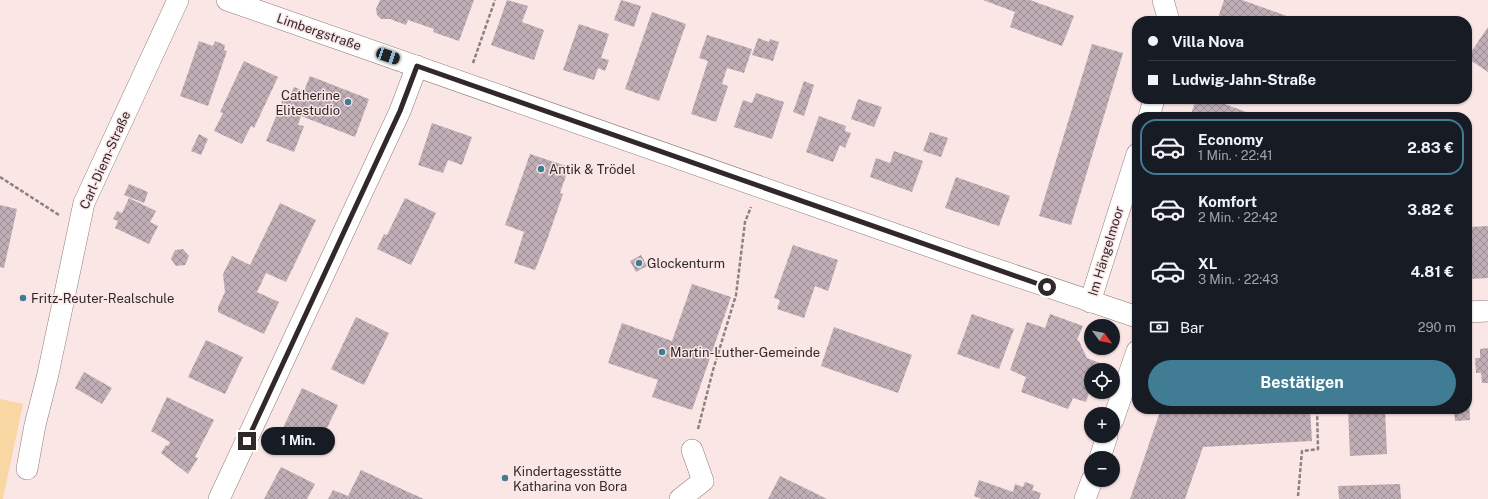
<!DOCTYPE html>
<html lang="de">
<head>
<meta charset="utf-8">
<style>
	:root { --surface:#171b24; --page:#242831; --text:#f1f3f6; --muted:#9ea1a6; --line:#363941; --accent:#407c94 }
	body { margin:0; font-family:"Public Sans",sans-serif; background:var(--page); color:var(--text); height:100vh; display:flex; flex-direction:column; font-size:15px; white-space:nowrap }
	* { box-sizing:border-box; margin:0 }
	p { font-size:13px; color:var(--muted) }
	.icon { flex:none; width:22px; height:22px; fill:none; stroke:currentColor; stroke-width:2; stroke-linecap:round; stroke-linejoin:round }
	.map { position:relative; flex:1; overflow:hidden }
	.drawer { position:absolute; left:1132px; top:112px; width:340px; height:302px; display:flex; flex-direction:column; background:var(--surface); border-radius:16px; box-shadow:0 1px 3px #0004 }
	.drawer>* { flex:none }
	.banner { position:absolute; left:1132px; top:16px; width:340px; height:88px; border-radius:16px; box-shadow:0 1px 3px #0004; display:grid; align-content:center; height:88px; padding:0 16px; background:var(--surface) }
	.needle { width:26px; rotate:122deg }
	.buttons { position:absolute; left:1084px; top:319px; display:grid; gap:8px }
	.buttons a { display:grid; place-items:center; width:36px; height:36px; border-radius:50%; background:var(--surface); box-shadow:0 1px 3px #0004; font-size:20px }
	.end { position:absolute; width:18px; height:18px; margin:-9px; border:5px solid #312929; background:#fff; box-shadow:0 0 0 2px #fff }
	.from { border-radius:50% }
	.bubble { position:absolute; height:28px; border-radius:14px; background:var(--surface); box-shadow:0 1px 3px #0004; font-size:13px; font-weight:700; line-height:28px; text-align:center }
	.car { position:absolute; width:12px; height:24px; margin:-12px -6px; border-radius:5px; box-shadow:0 0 3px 1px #0007; background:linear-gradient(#222 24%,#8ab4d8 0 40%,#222 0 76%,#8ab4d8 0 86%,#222 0) }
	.banner b { display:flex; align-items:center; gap:14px; height:38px; font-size:15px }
	.banner b+b { border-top:1px solid var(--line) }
	.banner i { width:10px; height:10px; background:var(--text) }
	ul { padding:7px 0 0; list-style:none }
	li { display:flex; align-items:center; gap:12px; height:56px; margin:0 8px 6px; padding:0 8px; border:2px solid transparent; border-radius:16px }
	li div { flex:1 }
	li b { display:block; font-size:15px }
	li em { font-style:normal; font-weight:700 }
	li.selected { border-color:var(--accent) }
	li>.icon { width:36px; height:36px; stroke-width:1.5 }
	.pay { display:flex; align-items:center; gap:10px; height:44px; padding:0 16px; font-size:15px }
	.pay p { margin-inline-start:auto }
	.action { display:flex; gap:8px; margin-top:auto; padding:8px 16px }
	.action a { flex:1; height:46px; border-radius:24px; background:var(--accent); color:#fff; font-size:16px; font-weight:700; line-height:46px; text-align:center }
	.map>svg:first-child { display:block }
	.pitch { fill:#f9d7a2 }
	.building { fill:url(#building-cross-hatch) }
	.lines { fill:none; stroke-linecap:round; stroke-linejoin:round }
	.minor-casing { stroke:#8e7b7b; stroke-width:22 }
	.path { stroke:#8e8080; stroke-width:2.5; stroke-dasharray:4 2; stroke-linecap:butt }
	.minor { stroke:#fff; stroke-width:21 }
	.route { stroke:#312929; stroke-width:5 }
	.poi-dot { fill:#407c94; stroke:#fbe6e6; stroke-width:1.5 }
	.labels { text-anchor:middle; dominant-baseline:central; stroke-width:3; stroke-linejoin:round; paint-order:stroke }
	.street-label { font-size:13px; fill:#312929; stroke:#fbe6e6 }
	.poi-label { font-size:13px; fill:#312929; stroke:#fbe6e6; text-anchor:start }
</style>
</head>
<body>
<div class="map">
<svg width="1488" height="499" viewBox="0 0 1488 499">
	<defs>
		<pattern id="building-cross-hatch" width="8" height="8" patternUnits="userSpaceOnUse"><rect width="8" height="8" fill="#bfaeb6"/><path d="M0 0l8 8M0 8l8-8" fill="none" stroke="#9c8e94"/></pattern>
	</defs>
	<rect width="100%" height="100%" fill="#fbe6e6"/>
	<path class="pitch" d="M0,399L23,404L3,499H0Z"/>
	<g class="building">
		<path d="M380,0H474L459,41L433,32L434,29L408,20L406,25L390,19H381L377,15L376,9Z"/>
		<path d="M507,0L528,6L522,22L544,30L534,60L491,45Z"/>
		<path d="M621,0L641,6L634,27L614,20Z"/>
		<path d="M983,0H1030L1074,16L1062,46L1010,27L1015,12Z"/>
		<path d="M1224,0H1242L1301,21H1217Z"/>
		<path d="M652,12L686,24L659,101L625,89Z"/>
		<path d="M579,24L609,34L601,58L609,60L605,71L598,68L594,80L563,70Z"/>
		<path d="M1488,27V72L1467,58Z"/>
		<path d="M707,35L752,49L744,73L727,68L722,84L728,86L716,122L691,114L708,61L699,58Z"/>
		<path d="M758,38L769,42L770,39L779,42L773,61L752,55Z"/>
		<path d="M199,41L213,46L215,41L225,45L224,50L227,51L208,106L180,96Z"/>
		<path d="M1092,44L1123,53L1071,225L1039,216Z"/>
		<path d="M244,61L278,77L254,128L251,126L242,144L214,131L223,113L220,112Z"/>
		<path d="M310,76L369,99L355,137L301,116L298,125L304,126L294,152L266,141L283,99L288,101L294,87L304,91Z"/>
		<path d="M804,81L814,85L804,116L793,112Z"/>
		<path d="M756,93L784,102L772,139L734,127L743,100L752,103Z"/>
		<path d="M858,99L882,107L874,127L851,119Z"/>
		<path d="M1196,99H1211L1260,117H1190Z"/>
		<path d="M819,116L846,126L845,131L851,133L845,148L840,145L833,162L806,152Z"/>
		<path d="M432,123L472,137L462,165L448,160L443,173L418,165Z"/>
		<path d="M930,132L948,138L941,157L923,151Z"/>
		<path d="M199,134L208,139L201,155L191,151Z"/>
		<path d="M894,151L923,161L912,192L870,177L876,158L890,163Z"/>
		<path d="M530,154L569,167L560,193L563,194L547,240L535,270L514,263L524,232L505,225Z"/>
		<path d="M956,177L1010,196L999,226L945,208Z"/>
		<path d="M129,184L148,192L144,203L124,195Z"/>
		<path d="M129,198L156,211L150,222L158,226L149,244L115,228L118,221L113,219L117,211L122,213Z"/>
		<path d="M405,198L436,213L411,265L377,249L384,234L387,235Z"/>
		<path d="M280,203L316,220L286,282L266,273L257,292L279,302L264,334L218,312V307L225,292L223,274L232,256L250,265Z"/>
		<path d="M0,205L17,209L4,268L0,267Z"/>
		<path d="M1488,226V278L1471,279L1470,227Z"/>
		<path d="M793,245L838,260L828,291L815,286L804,318L777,309L780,300L774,298Z"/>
		<path d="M183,249L189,256L185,265L176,266L171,259L175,250Z"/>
		<path d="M641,255L647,266L636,272L630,261Z"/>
		<path d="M692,284L731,297L692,410L652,397L658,380L608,363L622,323L672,341Z"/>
		<path d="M972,314L1014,329L999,369L957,354Z"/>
		<path d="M1050,314L1083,326L1077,340L1079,341L1087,358L1100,363L1097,370H1091V387L1086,402L1073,398L1068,409L1021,392L1026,377L1010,370L1027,322L1045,328Z"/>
		<path d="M356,317L389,333L364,385L331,369Z"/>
		<path d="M834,327L912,355L898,393L821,366Z"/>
		<path d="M206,340L243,357L225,394L188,377Z"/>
		<path d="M1488,348V383H1482L1481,373H1476L1475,358H1480V349Z"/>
		<path d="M84,372L112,388L102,404L75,388Z"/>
		<path d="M302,388L338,405L318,447L282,430Z"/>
		<path d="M1467,395H1469L1470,420L1455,421L1454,409H1467Z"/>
		<path d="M167,397L214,420L195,457L198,458L188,474L161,453L166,445L168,446L170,442L151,431Z"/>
		<path d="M1161,409H1310L1312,441L1203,447L1185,499H1130Z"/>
		<path d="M1348,409H1385L1387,454L1350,456Z"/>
		<path d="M281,467L315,484L307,499H264Z"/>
		<path d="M361,470L406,491L424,499H328L333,490L348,496Z"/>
		<path d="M780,476L813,492L827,499H768Z"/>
		<path d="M979,480L1013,492L1015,484L1023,487L1025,482L1034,485L1032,490L1041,493L1039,499H982L974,496Z"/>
		<path d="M1400,484L1401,499H1339L1338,486Z"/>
	</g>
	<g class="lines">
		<defs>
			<g id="minor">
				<path d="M227,0L960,257L1137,317"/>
				<path d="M1163,0L1169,21"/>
				<path d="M1149,117L1154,99"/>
				<path d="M1090,302L1137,154"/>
				<path d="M1467,312L1488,311"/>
				<path d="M1113,420L1137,351"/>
				<path d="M1100,458L1107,436"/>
				<path d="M27,469L35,425L48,374L84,203L178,0"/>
				<path d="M219,499L400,111L417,66"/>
				<path d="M680,499L703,481L692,450"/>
				<path d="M1085,499L1092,480"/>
			</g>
		</defs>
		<use href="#minor" class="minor-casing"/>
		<g class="path">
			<path d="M473,63L495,0"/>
			<path d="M0,177L59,215"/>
			<path d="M698,429L713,370L736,295L745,222L751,207"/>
			<path d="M1298,496L1302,451L1318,449L1317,409"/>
		</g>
		<use href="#minor" class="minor"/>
	</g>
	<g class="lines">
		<path class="route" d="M247,441L400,111L417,66L1047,287"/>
	</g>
	<g class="poi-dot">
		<circle cx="348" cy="102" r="4"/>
		<circle cx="541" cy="169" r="4"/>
		<circle cx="639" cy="263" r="4"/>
		<circle cx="23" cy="298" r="4"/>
		<circle cx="662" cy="352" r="4"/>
		<circle cx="505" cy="478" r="4"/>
	</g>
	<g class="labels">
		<g class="street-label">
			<text transform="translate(319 32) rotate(19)">Limbergstraße</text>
			<text transform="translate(105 160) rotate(-66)">Carl-Diem-Straße</text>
			<text transform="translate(1106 251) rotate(-73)">Im Hängelmoor</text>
		</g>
		<g class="poi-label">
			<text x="340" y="95" text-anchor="end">Catherine<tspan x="340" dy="15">Elitestudio</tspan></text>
			<text x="549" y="169">Antik &amp; Trödel</text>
			<text x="647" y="263">Glockenturm</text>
			<text x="31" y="298">Fritz-Reuter-Realschule</text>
			<text x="670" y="352">Martin-Luther-Gemeinde</text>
			<text x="513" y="471">Kindertagesstätte<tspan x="513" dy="15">Katharina von Bora</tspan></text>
		</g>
	</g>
</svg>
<div class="buttons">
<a><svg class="needle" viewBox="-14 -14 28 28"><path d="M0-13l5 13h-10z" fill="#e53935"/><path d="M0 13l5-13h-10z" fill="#9ea1a6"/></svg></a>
<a><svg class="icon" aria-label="locate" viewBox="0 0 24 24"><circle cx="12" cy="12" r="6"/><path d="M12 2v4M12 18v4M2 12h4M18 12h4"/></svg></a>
<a>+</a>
<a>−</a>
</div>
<i class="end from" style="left:1047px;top:287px"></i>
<i class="end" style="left:247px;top:441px"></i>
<div class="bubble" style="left:261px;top:427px;width:74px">1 Min.</div>
<i class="car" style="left:388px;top:56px;rotate:109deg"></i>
<div class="banner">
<b><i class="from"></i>Villa Nova</b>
<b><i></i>Ludwig-Jahn-Straße</b>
</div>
<section class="drawer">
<ul>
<li class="selected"><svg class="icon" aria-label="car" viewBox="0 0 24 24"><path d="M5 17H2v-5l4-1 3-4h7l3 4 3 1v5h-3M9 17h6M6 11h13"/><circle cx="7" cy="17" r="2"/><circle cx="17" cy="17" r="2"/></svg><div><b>Economy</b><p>1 Min. · 22:41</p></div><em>2.83 €</em></li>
<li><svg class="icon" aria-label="car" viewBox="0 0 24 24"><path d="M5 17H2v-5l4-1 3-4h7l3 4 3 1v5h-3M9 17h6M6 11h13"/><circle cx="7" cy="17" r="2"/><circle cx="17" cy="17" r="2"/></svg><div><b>Komfort</b><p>2 Min. · 22:42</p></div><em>3.82 €</em></li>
<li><svg class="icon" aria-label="car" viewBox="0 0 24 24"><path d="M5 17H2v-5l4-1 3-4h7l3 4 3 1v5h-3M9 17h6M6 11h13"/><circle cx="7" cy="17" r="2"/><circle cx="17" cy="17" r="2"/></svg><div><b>XL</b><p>3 Min. · 22:43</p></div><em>4.81 €</em></li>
</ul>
<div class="pay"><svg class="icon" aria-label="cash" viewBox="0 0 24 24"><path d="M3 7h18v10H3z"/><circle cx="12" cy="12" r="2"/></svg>Bar<p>290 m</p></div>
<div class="action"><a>Bestätigen</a></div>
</section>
</div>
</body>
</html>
